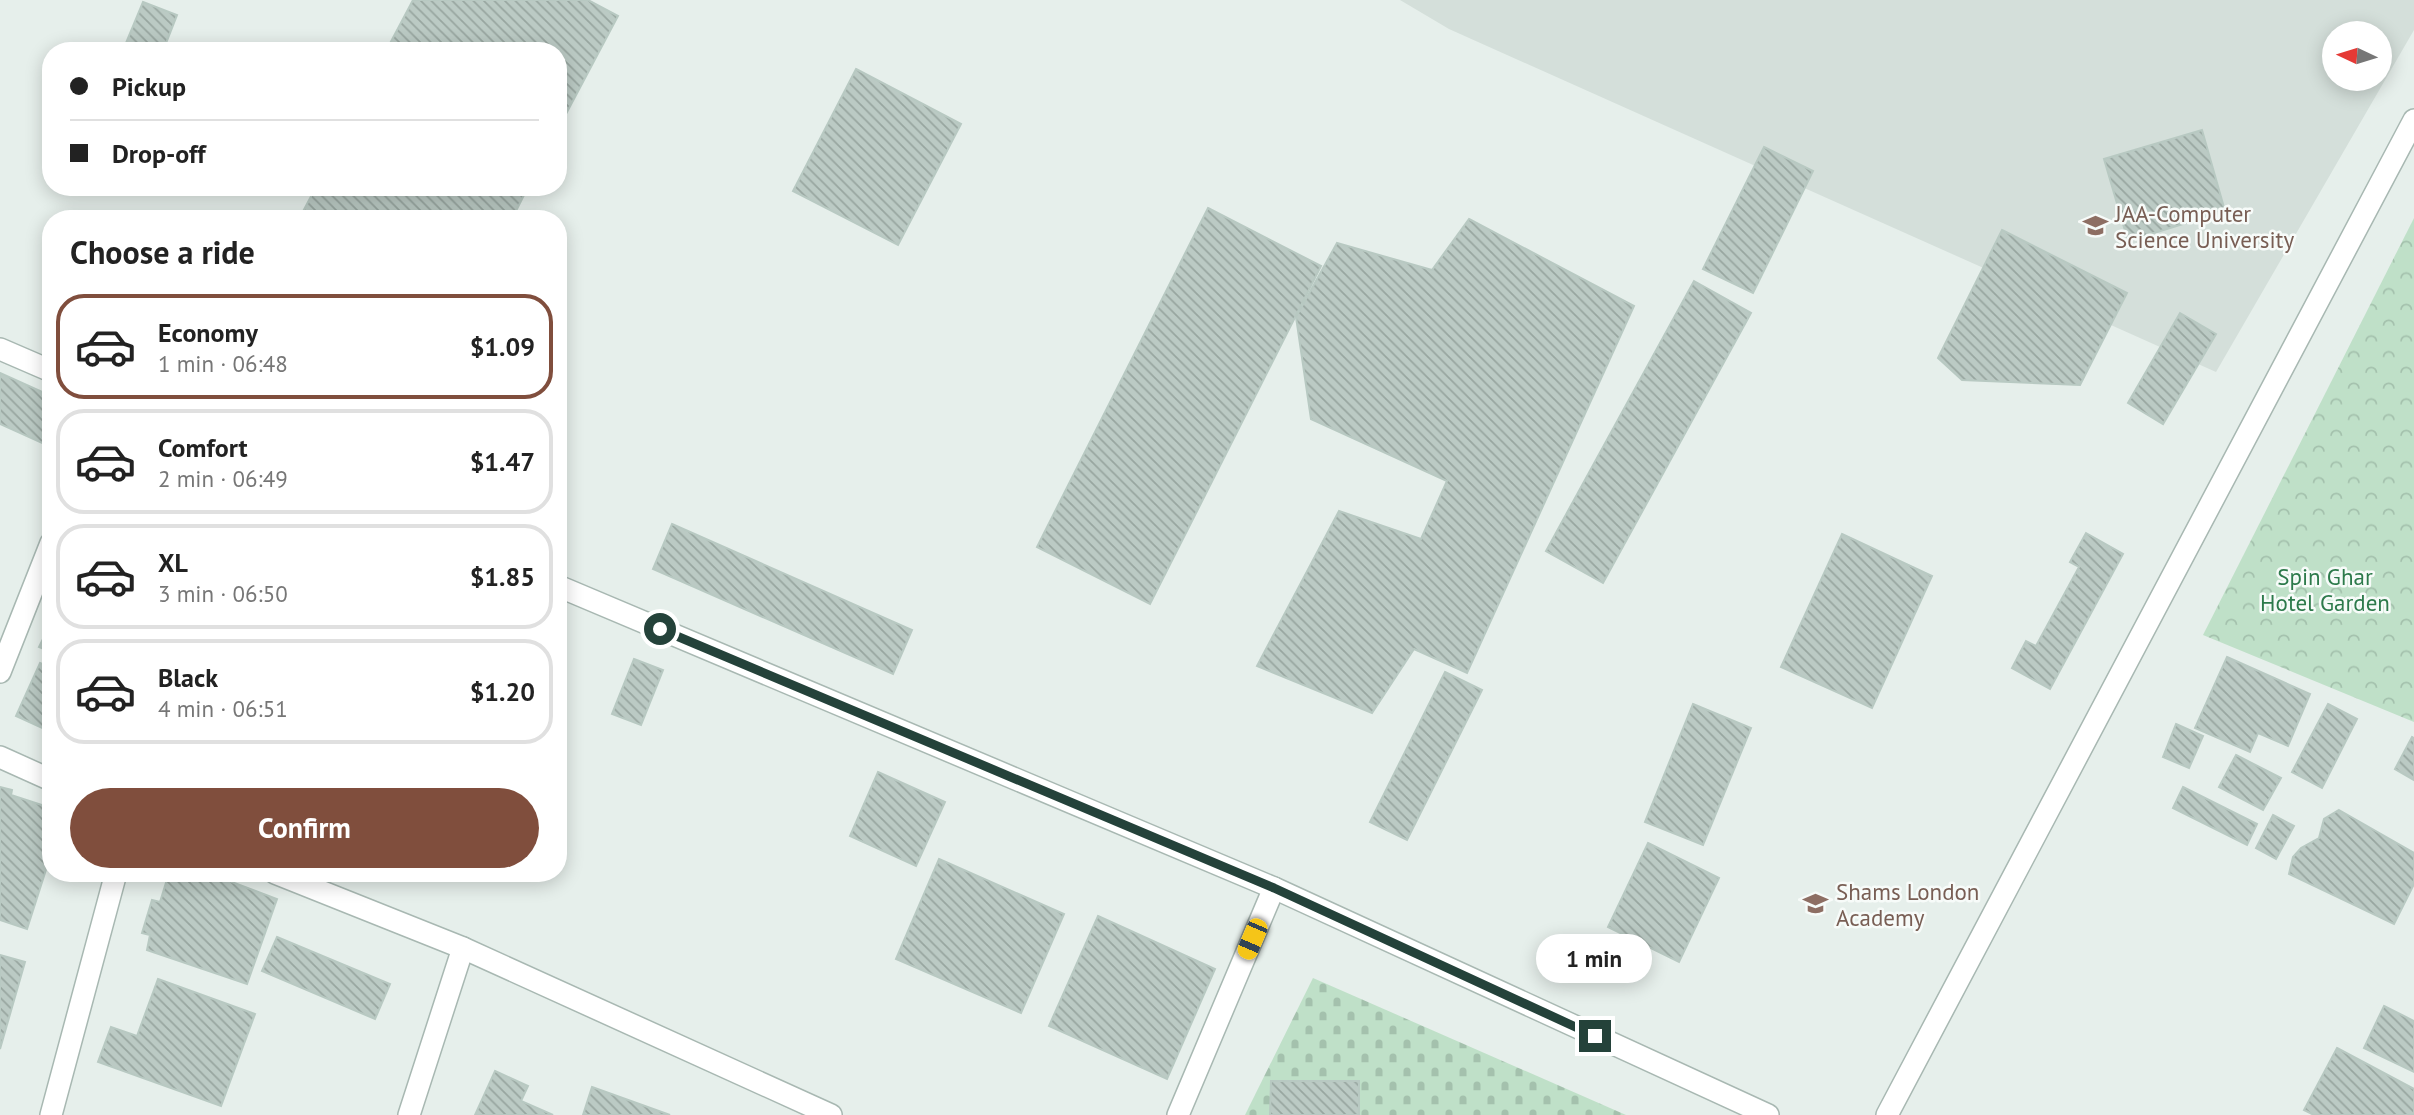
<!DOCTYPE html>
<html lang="en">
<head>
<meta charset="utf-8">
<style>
	:root { --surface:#fff; --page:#f6f6f6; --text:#222; --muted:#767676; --line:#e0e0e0; --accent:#804e3d }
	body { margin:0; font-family:"PT Sans",sans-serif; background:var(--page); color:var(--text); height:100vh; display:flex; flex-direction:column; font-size:26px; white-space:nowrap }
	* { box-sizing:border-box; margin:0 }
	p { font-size:23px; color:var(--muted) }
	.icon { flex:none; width:38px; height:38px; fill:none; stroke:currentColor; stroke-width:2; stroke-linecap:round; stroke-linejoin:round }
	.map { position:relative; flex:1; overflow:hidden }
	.details { position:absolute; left:42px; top:210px; width:525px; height:672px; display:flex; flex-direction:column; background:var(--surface); border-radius:28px; box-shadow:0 4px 18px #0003 }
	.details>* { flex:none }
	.banner { position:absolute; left:42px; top:42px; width:525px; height:154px; border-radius:28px; box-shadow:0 4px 18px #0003; display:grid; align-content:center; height:154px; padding:0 28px; background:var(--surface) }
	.needle { width:46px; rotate:274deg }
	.fabs { position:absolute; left:2322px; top:21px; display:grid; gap:14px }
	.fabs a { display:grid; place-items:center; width:70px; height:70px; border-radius:50%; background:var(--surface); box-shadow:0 4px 18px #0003; font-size:35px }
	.end { position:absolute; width:32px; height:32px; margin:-16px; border:9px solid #24423a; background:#fff; box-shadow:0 0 0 4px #fff }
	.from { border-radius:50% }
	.bubble { position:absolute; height:49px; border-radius:24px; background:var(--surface); box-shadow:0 4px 18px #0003; font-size:23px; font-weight:700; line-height:49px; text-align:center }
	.car { position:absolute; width:21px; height:42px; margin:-21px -10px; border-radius:9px; box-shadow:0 0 5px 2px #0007; background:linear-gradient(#f5c518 24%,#345 0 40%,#f5c518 0 76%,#345 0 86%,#f5c518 0) }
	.banner b { display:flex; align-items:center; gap:24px; height:66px; font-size:26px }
	.banner b+b { border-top:2px solid var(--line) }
	.banner i { width:18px; height:18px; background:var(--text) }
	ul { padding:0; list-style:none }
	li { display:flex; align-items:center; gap:21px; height:105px; margin:0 14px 10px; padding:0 14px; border:4px solid var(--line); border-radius:28px }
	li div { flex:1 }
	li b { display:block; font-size:26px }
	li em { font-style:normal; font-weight:700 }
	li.selected { border-color:var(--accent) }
	li>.icon { width:63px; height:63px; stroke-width:1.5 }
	h2 { padding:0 28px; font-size:32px; line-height:84px }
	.action { display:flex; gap:14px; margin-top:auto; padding:14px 28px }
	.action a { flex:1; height:80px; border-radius:42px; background:var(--accent); color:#fff; font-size:28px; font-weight:700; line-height:80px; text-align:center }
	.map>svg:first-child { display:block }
	.built { fill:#d4dfda; fill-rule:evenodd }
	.forest { fill:url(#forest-crowns) }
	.cemetery { fill:url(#cemetery-stones) }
	.building { fill:url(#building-back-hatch); stroke:#b8c9c2; stroke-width:2 }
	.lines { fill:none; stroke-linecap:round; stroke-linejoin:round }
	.minor-casing { stroke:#a8b8b2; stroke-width:24 }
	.tertiary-casing { stroke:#a8b8b2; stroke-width:24 }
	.minor { stroke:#fff; stroke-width:21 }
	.tertiary { stroke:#fff; stroke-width:21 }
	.route { stroke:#24423a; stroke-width:9 }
	.labels { text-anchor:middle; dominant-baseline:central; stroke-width:5; stroke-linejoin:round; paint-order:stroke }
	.education-label { font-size:23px; fill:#785e54; stroke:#f7fbf9; text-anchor:start }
	.park-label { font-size:23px; fill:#2d7a4b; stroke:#f7fbf9 }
</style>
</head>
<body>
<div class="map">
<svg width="2414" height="1115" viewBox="0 0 2414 1115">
	<defs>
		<pattern id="forest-crowns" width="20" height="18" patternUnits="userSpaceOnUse" patternTransform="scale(1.75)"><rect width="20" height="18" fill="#bfe0c8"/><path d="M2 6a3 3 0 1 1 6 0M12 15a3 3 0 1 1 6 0" fill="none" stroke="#a4c1ad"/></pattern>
		<pattern id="cemetery-stones" width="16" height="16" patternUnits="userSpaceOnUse" patternTransform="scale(1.75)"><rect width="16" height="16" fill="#bfe0c8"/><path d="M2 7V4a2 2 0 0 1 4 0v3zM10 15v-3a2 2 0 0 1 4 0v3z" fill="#a4c1ad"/></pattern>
		<pattern id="building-back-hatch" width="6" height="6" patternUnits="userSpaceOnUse" patternTransform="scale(1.75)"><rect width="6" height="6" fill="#bbcac4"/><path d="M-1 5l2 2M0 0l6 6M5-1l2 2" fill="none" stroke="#98a6a0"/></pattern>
	</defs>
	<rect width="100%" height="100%" fill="#e6efeb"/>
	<path class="built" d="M1400,0H2414V30L2216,372L1449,29ZM2334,33H2380V79H2334Z"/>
	<path class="forest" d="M2414,218V722L2203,635Z"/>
	<path class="cemetery" d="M1313,978L1626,1115H1245Z"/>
	<g class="building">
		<path d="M413,0H588L618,16L558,129V51H386Z"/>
		<path d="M143,2L177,15L163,51H145L126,43Z"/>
		<path d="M856,69L961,124L898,245L793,191Z"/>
		<path d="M2202,130L2225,211L2128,241L2104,159Z"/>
		<path d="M1764,147L1813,171L1753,293L1703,269Z"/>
		<path d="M316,187H528L512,219H299Z"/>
		<path d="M1208,208L1321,266L1150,604L1037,547Z"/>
		<path d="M1469,219L1634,306L1467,673L1414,649L1372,713L1257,666L1339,511L1421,539L1447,481L1311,419L1296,317L1337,243L1432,270Z"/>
		<path d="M2002,230L2127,293L2080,385L1962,380L1938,358Z"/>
		<path d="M1694,281L1751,313L1603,583L1546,551Z"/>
		<path d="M2180,313L2216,334L2163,424L2128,403Z"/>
		<path d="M0,373L51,396V447L0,424Z"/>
		<path d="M672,524L912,630L893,674L653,569Z"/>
		<path d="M2086,533L2123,554L2050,689L2012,668L2026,641L2036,646L2079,567L2070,562Z"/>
		<path d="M1842,534L1932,576L1872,708L1781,667Z"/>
		<path d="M51,623V652L39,647Z"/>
		<path d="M2227,657L2310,694L2288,746L2258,733L2250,752L2195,728Z"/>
		<path d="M634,659L663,670L641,725L612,714Z"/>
		<path d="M40,663L51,668V732L16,716Z"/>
		<path d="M1445,672L1482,690L1407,840L1370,822Z"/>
		<path d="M1693,704L1751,728L1703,845L1645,822Z"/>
		<path d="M2328,704L2357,719L2322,788L2292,772Z"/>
		<path d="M2176,724L2203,736L2189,768L2163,757Z"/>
		<path d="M2412,737L2414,738V780L2395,769Z"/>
		<path d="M2236,755L2281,778L2263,810L2219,787Z"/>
		<path d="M878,772L945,802L916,866L850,836Z"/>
		<path d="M0,787L12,790L11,795L51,808V854L27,929L0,920Z"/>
		<path d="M2183,787L2257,824L2247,845L2173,808Z"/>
		<path d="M2339,810L2414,853V884L2394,924L2289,874L2293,857L2301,848L2319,838L2324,819Z"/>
		<path d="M2273,815L2294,826L2276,859L2256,848Z"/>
		<path d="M1648,843L1719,878L1679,962L1608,927Z"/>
		<path d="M939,859L1064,914L1021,1013L896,959Z"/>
		<path d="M169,873H208L277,899L247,984L147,950L150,935L142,933L152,900L160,902Z"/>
		<path d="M1098,916L1215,969L1167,1079L1049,1026Z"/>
		<path d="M277,937L390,984L375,1019L262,971Z"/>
		<path d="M0,955L25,962L0,1049Z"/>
		<path d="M158,979L255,1014L221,1106L98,1062L111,1027L137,1036Z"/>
		<path d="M2384,1006L2414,1021V1072L2364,1048Z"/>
		<path d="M2337,1048L2414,1089V1115H2314L2304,1110Z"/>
		<path d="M495,1071L528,1086L521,1101L553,1115H475Z"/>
		<path d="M1271,1081H1359V1115H1270Z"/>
		<path d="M592,1087L670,1115H583Z"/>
	</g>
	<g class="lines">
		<defs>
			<g id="minor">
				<path d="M0,672L51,543"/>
				<path d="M0,757L51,780"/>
				<path d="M275,873L463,948L831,1115"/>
				<path d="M51,1115L116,873"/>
				<path d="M409,1115L463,948"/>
				<path d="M1178,1115L1274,888"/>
				<path d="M1887,1115L2414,120"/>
			</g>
			<g id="tertiary">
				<path d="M0,349L51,371"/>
				<path d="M558,586L1274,888L1768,1115"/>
			</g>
		</defs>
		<use href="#minor" class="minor-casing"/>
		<use href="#tertiary" class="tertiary-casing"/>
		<use href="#minor" class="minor"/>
		<use href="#tertiary" class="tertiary"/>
	</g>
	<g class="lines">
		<path class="route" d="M660,629L1274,888L1595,1036"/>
	</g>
	<defs>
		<symbol id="university-bare" viewBox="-9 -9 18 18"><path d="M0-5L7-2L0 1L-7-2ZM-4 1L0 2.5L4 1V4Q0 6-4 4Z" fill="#8d6e63" stroke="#f7fbf9" stroke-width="2.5" paint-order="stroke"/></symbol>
		<symbol id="school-bare" viewBox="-9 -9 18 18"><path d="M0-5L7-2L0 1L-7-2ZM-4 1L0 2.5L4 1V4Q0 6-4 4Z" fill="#8d6e63" stroke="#f7fbf9" stroke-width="2.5" paint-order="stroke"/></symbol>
	</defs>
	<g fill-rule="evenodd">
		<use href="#university-bare" x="2078" y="208" width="35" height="35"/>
		<use href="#school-bare" x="1798" y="886" width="35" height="35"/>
	</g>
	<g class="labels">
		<g class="education-label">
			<text x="2115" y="213">JAA-Computer<tspan x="2115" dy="26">Science University</tspan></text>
			<text x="1836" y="891">Shams London<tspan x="1836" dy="26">Academy</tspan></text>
		</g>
		<g class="park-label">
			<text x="2325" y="576">Spin Ghar<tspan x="2325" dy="26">Hotel Garden</tspan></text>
		</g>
	</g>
</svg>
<div class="fabs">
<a><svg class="needle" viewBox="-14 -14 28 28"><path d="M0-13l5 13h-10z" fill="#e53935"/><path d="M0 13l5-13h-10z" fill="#767676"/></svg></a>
</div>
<i class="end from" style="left:660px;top:629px"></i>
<i class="end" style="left:1595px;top:1036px"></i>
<div class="bubble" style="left:1536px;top:934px;width:116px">1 min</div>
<i class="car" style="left:1252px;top:939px;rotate:203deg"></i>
<div class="banner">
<b><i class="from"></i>Pickup</b>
<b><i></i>Drop-off</b>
</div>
<section class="details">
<h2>Choose a ride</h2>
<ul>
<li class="selected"><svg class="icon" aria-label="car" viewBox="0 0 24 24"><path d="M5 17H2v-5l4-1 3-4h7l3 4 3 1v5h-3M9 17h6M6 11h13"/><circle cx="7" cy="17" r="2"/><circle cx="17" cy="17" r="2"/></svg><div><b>Economy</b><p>1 min · 06:48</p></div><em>$1.09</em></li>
<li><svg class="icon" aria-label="car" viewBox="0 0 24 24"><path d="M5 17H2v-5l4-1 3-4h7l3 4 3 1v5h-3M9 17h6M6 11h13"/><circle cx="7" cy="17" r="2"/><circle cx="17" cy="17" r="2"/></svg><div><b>Comfort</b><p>2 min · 06:49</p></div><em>$1.47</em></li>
<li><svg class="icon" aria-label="car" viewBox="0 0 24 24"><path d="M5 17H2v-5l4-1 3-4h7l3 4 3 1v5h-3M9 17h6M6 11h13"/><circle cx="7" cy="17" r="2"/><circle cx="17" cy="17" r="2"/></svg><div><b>XL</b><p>3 min · 06:50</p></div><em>$1.85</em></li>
<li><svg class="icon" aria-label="car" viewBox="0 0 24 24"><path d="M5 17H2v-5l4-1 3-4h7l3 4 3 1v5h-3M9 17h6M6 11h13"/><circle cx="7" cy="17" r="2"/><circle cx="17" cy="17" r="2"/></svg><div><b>Black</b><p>4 min · 06:51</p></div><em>$1.20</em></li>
</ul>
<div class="action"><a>Confirm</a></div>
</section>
</div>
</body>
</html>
